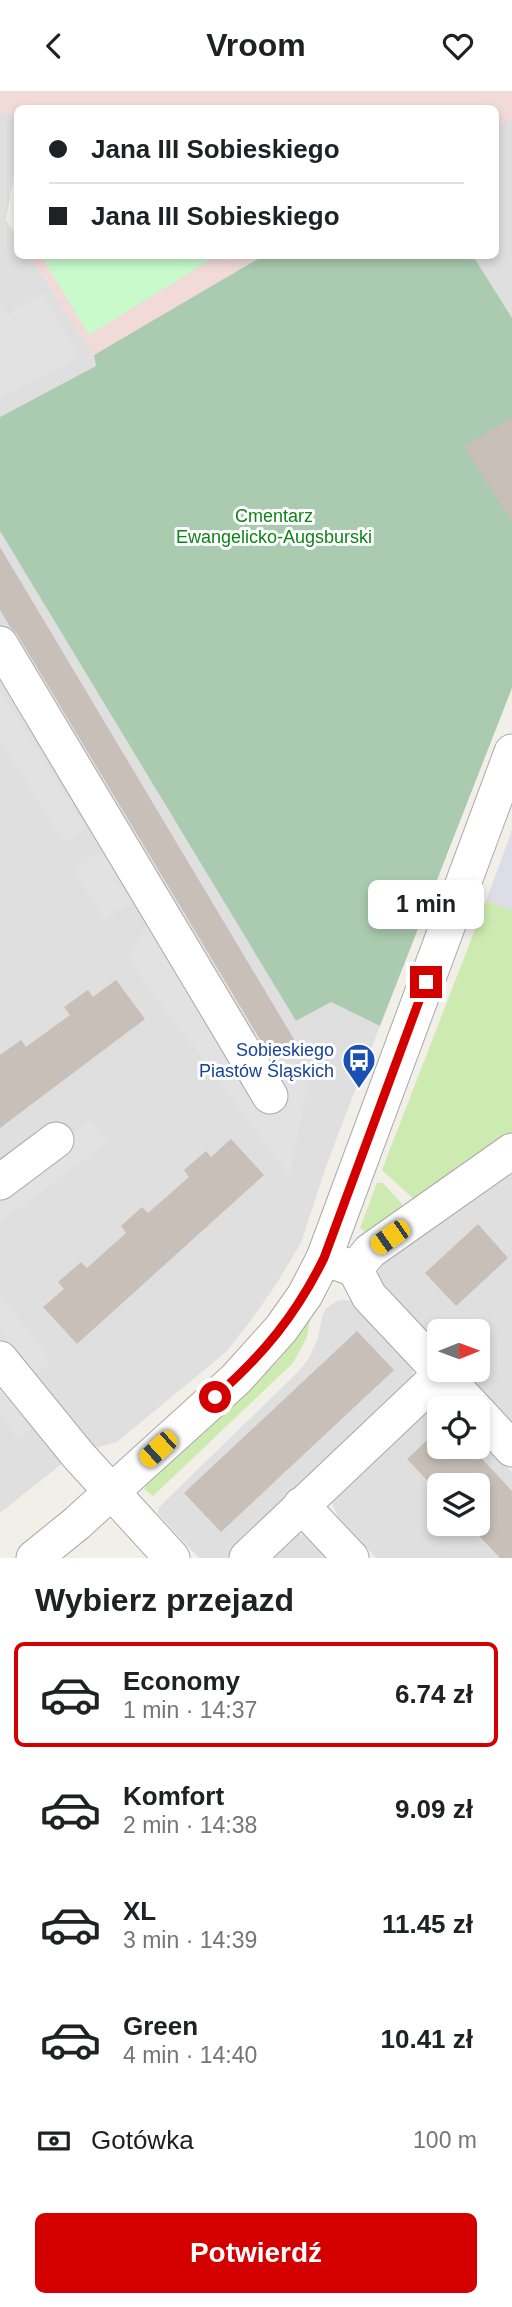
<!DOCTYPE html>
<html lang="pl">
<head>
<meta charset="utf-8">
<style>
	:root { --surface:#fff; --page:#f2f2f2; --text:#202124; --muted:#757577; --line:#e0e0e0; --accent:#d40000 }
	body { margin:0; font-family:Helvetica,sans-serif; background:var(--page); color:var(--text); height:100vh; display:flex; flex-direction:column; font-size:26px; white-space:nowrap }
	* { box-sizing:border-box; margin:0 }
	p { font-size:23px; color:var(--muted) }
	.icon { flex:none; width:38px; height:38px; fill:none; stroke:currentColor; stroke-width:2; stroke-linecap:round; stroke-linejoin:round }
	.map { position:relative; height:1467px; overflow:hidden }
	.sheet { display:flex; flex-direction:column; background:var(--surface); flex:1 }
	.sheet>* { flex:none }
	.top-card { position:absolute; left:14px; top:14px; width:485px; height:154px; border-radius:10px; box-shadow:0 4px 10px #0003; display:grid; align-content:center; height:154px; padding:0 35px; background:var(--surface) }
	.needle { width:46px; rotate:89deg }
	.fabs { position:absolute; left:427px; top:1228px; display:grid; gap:14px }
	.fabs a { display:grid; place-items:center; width:63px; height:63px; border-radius:10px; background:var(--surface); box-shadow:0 4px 10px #0003; font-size:35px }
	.end { position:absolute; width:32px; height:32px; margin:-16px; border:9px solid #d40000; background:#fff; box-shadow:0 0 0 4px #fff }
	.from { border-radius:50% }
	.bubble { position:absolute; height:49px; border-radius:10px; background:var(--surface); box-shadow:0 4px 10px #0003; font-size:23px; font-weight:800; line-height:49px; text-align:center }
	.car { position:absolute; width:21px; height:42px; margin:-21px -10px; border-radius:9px; box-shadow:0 0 5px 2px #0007; background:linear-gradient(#f5c518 24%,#345 0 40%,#f5c518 0 76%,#345 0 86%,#f5c518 0) }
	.top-card b { display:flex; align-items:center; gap:24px; height:66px; font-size:26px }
	.top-card b+b { border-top:2px solid var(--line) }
	.top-card i { width:18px; height:18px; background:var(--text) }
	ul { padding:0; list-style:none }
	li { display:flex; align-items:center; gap:21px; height:105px; margin:0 14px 10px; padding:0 21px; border:4px solid transparent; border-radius:10px }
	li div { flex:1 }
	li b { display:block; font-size:26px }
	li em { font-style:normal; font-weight:800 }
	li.active { border-color:var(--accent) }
	li>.icon { width:63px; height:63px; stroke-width:1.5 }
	h2 { padding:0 35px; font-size:32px; line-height:84px }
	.pay { display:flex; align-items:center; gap:18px; height:77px; padding:0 35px; font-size:26px }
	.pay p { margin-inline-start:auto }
	.cta { display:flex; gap:14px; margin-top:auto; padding:14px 35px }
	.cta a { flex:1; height:80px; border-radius:10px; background:var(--accent); color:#fff; font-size:28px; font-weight:800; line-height:80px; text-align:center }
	header { display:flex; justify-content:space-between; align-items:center; height:91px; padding:0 35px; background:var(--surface); font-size:32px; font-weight:800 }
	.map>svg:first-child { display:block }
	.residential { fill:#e0dfdf; fill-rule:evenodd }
	.commercial { fill:#f2dad9 }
	.grass { fill:#cdebb0 }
	.cemetery { fill:#aacbaf }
	.park { fill:#c8facc }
	.parking { fill:#e2e2e2 }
	.plaza { fill:#dddde8 }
	.building { fill:#c7bfb8 }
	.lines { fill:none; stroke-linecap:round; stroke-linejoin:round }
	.minor-casing { stroke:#a9a9a9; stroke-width:37 }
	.minor { stroke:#fff; stroke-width:35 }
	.route { stroke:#d40000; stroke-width:9 }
	.labels { text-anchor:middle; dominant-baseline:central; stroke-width:6; stroke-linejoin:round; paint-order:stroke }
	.park-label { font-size:18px; fill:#0c8416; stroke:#fff }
	.transit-label { font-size:18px; fill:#164399; stroke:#fff; text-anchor:end }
</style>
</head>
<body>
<header><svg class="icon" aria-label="back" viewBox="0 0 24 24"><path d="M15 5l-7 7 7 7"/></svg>Vroom<svg class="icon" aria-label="heart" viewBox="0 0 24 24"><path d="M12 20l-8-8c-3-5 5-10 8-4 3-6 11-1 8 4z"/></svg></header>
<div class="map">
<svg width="512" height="1467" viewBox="0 0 512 1467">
	<rect width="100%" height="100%" fill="#f2efe9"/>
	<g class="residential">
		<path d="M0,21L17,25V65L6,129L17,146L18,164L30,165L94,264L97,275L0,326Z"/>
		<path d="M511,27L512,28V227L473,165L495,164V35Z"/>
		<path d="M0,440L296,930L331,911L380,935L328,1070L301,1152L275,1195L249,1232L226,1261L117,1351L74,1363L0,1422Z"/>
		<path d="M512,1080V1341L457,1279H478V1241H439V1259L378,1190V1182L382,1174Z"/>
		<path d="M344,1209L351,1210L356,1215L413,1276V1286L409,1296L228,1467H199L158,1423L159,1416L300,1279L310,1265L318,1247L322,1226L325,1218L337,1210Z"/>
		<path d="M444,1313L453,1318H439V1356H478V1344L512,1381V1467H376L338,1426L332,1412V1400L426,1318ZM439,1395H478V1433H439Z"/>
		<path d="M300,1443L310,1446L330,1467H267L292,1444Z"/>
	</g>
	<g class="commercial">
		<path d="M0,0H512V27L495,35V18H18L17,25L0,21Z"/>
		<path d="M30,165H263L94,264Z"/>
	</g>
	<g class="grass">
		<path d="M486,810L512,819V1048L420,1114L382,1079Z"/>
		<path d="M377,1092H383L402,1113L401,1118L368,1143L360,1137Z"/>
		<path d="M311,1222L307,1246L293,1272L153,1405L144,1398L150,1388L278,1270Z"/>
	</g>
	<path class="cemetery" d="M263,165H473L512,227V597L380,935L331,911L296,930L0,440V326L96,275L94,264Z"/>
	<path class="park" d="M207,164L210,169L89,244L41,165Z"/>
	<g class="parking">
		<path d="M44,203L78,266L0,307V211L8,223Z"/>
		<path d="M0,599L86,737L64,751L0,649Z"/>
		<path d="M113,753L254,987L289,965L308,996L289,1084L129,869L147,834L132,811L105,828L74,778Z"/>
		<path d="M90,1029L107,1052L0,1130V1094Z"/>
		<path d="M0,1204L51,1270L34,1284L0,1240Z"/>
		<path d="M0,1287L37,1334L18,1348L0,1324Z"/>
	</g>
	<path class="plaza" d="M512,739V819L486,810Z"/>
	<g class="building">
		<path d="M512,326V430L464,356Z"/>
		<path d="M0,456L295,950L270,965L17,543L10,536L0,519Z"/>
		<path d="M116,889L145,928L0,1037V964L21,949L26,956L70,924L64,916L88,899L93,906Z"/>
		<path d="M231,1048L264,1084L77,1253L43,1216L64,1198L58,1191L81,1171L87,1177L126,1142L121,1135L142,1116L148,1122L189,1086L184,1079L206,1060L211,1066Z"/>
		<path d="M478,1133L508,1167L456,1215L425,1182Z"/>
		<path d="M357,1240L394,1279L221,1441L184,1402Z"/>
		<path d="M439,1338V1356H471L512,1400V1467H500L468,1433H478V1395H439V1402L407,1368Z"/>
	</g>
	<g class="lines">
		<defs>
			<g id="minor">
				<path d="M0,553L270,1005"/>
				<path d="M0,1091L56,1049"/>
				<path d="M324,1167L355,1178L370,1160L512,1060"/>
				<path d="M355,1178L369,1205L475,1318"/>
				<path d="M0,1268L78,1364L172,1467"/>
				<path d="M478,1321L512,1358"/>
				<path d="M301,1414L351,1467"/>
				<path d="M34,1467L76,1433L236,1288L281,1238L305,1204L324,1167L512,661"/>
				<path d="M247,1467L442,1282"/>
			</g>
		</defs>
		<use href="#minor" class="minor-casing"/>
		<use href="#minor" class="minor"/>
	</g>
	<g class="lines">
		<path class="route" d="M215,1306C263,1264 296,1224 324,1167L426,891"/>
	</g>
	<defs>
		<symbol id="bus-pin" viewBox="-11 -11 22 30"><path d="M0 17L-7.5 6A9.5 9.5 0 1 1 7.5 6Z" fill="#1a4fb4" stroke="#fff"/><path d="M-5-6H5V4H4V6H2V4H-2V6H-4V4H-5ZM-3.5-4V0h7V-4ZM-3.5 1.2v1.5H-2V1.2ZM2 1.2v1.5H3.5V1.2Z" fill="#fff"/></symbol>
	</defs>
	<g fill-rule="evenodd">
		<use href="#bus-pin" x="340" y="950" width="38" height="52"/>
	</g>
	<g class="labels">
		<g class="park-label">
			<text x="274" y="425">Cmentarz<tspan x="274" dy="21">Ewangelicko-Augsburski</tspan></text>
		</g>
		<g class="transit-label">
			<text x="334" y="959">Sobieskiego<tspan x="334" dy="21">Piastów Śląskich</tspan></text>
		</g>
	</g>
</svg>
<div class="fabs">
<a><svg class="needle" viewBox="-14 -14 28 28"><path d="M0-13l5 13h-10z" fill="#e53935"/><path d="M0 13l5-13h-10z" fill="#757577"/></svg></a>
<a><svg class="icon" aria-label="locate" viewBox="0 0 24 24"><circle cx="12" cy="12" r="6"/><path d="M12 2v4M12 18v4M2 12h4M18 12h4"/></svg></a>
<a><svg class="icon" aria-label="layers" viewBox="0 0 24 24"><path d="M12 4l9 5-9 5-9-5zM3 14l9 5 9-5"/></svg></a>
</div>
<i class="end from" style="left:215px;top:1306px"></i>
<i class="end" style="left:426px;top:891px"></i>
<div class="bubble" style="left:368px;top:789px;width:116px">1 min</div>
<i class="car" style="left:390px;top:1146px;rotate:235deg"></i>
<i class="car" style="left:158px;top:1358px;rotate:228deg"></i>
<div class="top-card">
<b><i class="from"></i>Jana III Sobieskiego</b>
<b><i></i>Jana III Sobieskiego</b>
</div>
</div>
<section class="sheet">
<h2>Wybierz przejazd</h2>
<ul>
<li class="active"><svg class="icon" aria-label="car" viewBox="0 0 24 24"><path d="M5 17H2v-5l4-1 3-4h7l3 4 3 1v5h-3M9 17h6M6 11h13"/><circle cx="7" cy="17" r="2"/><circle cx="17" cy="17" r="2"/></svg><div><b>Economy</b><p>1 min · 14:37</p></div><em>6.74 zł</em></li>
<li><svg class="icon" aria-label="car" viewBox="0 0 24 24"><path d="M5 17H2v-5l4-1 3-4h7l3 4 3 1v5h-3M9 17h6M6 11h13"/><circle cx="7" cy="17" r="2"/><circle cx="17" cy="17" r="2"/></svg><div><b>Komfort</b><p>2 min · 14:38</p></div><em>9.09 zł</em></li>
<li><svg class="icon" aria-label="car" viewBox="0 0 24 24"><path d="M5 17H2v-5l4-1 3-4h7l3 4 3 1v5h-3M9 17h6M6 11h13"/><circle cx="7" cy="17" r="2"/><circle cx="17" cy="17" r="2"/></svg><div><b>XL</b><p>3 min · 14:39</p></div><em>11.45 zł</em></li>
<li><svg class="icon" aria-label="car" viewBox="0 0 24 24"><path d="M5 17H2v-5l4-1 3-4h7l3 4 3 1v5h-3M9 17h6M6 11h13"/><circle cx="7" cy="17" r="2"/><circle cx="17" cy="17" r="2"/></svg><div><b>Green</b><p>4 min · 14:40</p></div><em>10.41 zł</em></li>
</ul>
<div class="pay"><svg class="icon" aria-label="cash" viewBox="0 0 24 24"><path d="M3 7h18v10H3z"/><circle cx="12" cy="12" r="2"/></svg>Gotówka<p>100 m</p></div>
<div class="cta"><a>Potwierdź</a></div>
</section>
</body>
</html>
